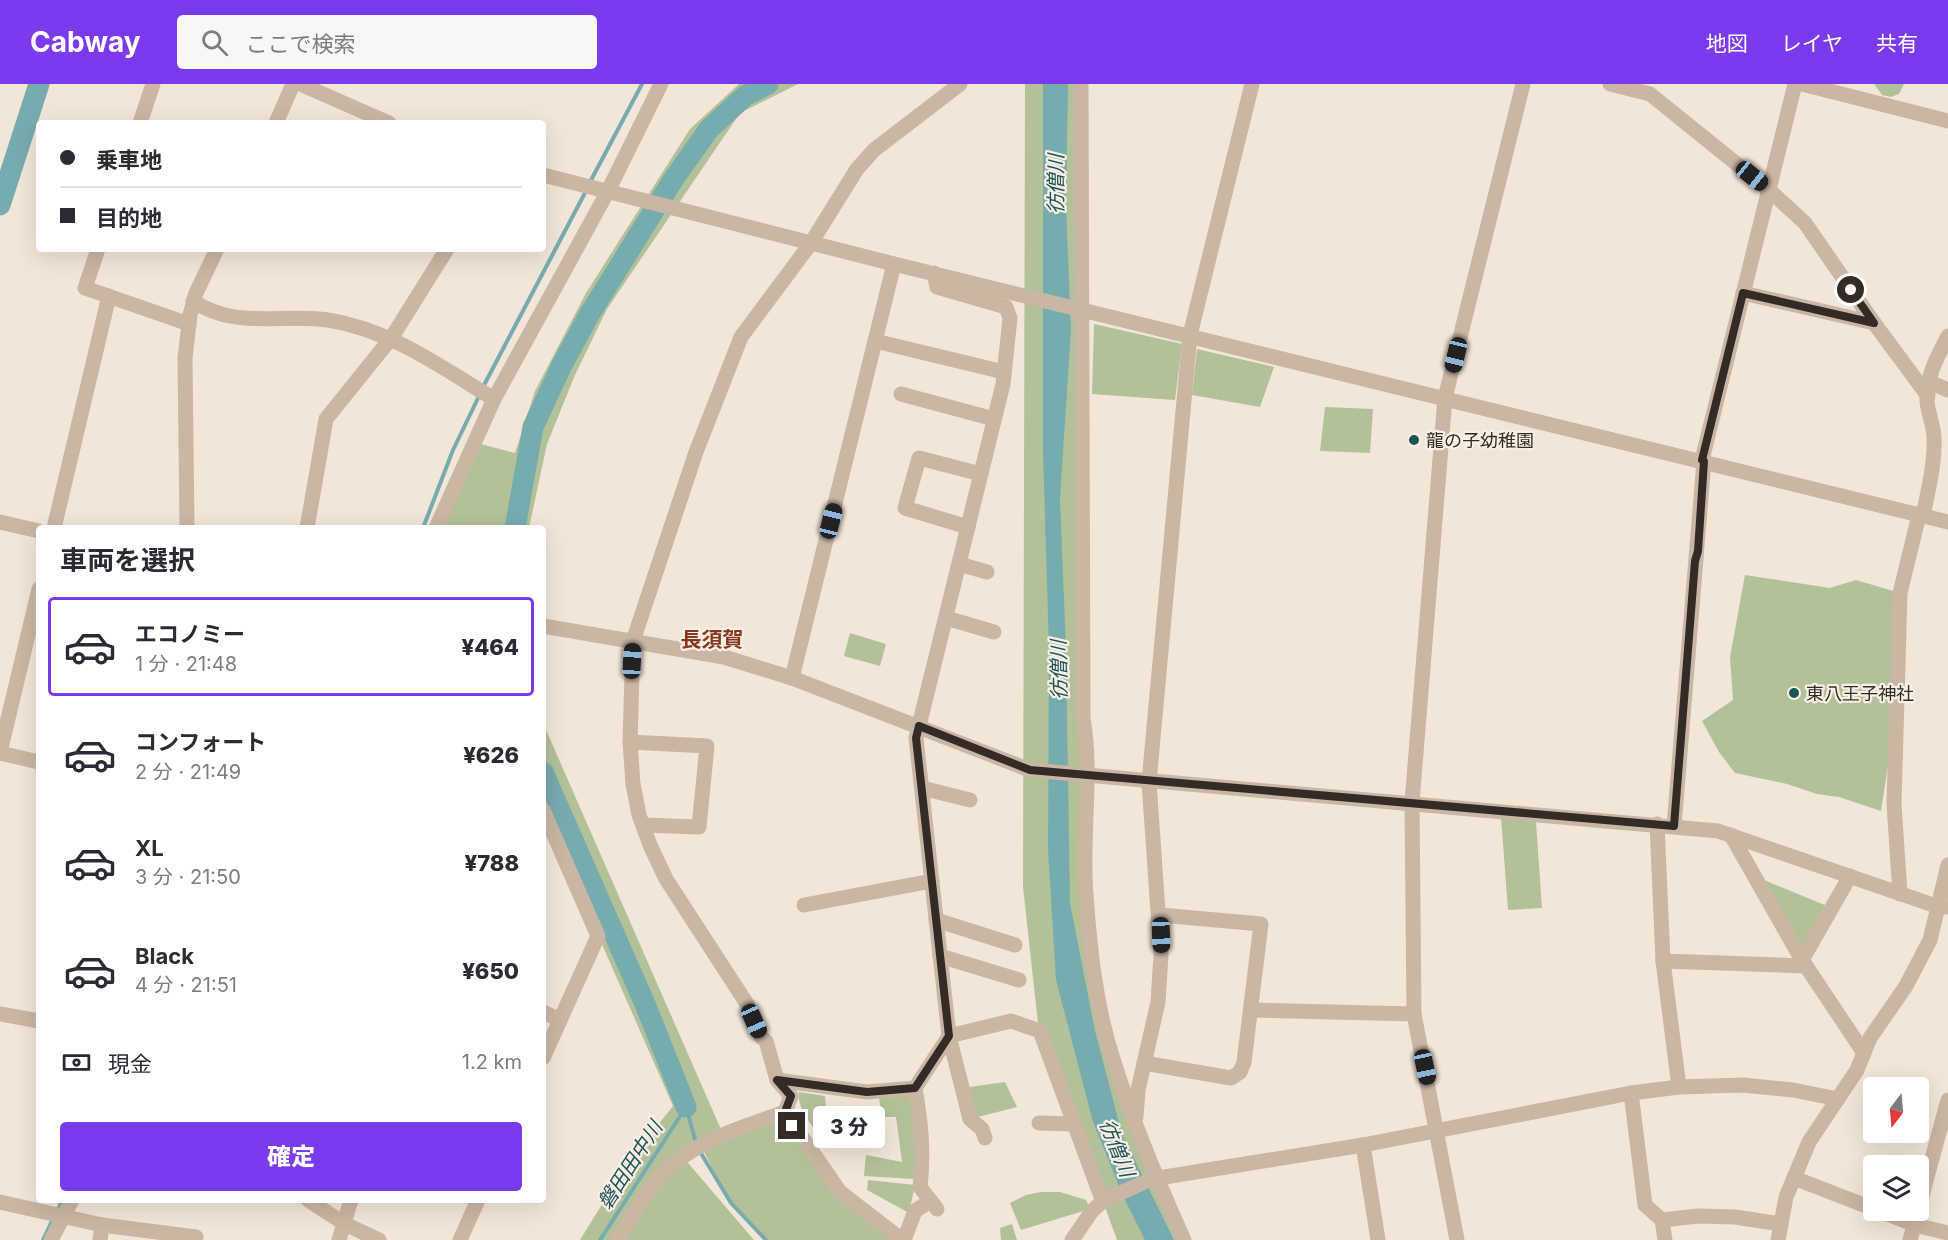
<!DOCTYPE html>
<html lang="ja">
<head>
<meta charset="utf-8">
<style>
	:root { --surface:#fff; --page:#f7f7f7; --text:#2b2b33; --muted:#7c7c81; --line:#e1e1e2; --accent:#7c3aed }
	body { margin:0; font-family:Inter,"Noto Sans JP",sans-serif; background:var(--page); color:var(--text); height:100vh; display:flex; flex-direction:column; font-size:22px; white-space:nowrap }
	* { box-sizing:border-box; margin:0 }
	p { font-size:20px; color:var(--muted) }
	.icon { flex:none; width:33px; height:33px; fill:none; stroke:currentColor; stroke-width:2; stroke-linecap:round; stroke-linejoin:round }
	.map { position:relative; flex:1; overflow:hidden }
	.panel { position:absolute; left:36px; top:441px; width:510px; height:678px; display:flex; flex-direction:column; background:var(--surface); border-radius:6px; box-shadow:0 6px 24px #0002 }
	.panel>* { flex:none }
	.hud { position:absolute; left:36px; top:36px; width:510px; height:132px; border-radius:6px; box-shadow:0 6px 24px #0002; display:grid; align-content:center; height:132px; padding:0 24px; background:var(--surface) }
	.needle { width:39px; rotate:196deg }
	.controls { position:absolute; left:1863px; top:993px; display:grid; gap:12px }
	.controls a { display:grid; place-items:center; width:66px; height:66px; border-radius:6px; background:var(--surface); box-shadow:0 6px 24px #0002; font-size:30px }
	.end { position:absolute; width:27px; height:27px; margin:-14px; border:8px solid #352b26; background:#fff; box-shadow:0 0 0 3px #fff }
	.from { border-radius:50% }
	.bubble { position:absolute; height:42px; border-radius:6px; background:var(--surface); box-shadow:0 6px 24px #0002; font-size:20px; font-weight:800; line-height:42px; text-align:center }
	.car { position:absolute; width:18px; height:36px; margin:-18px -9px; border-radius:8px; box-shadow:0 0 4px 2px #0007; background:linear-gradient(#222 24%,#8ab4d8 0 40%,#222 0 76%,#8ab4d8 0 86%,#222 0) }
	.hud b { display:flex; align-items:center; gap:21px; height:57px; font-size:22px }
	.hud b+b { border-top:2px solid var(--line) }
	.hud i { width:15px; height:15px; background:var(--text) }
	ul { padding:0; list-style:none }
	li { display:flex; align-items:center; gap:18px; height:99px; margin:0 12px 9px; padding:0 12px; border:3px solid transparent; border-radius:6px }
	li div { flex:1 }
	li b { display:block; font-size:22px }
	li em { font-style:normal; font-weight:800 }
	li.on { border-color:var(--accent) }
	li>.icon { width:54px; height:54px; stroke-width:1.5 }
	h2 { padding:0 24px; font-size:27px; line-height:72px }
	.pay { display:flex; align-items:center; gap:15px; height:66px; padding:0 24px; font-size:22px }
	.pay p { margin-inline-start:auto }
	.button { display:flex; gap:12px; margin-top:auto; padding:12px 24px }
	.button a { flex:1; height:69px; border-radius:6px; background:var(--accent); color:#fff; font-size:24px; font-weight:800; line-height:69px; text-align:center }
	header { display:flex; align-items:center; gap:36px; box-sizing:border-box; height:84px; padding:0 30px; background:var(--accent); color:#fff }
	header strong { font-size:28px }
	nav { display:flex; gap:33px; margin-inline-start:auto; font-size:21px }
	.search { width:420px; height:54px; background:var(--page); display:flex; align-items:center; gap:15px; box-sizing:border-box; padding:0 21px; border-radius:6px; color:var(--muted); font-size:22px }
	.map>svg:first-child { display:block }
	.green { fill:#b3c198 }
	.water { fill:#77acaf }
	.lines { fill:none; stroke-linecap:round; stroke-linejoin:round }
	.stream { stroke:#77acaf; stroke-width:4 }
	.river { stroke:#77acaf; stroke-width:21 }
	.minor { stroke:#cab6a4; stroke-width:15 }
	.route { stroke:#352b26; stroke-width:8 }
	.poi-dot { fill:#1b5357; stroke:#f9f0e5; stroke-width:2 }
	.labels { text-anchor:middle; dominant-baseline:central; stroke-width:4.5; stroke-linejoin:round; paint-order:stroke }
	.poi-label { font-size:18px; fill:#352b26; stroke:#f9f0e5; text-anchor:start }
	.water-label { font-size:20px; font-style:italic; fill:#1b5357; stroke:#f9f0e5 }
	.quarter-label { font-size:21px; font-weight:bold; fill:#86371d; stroke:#f9f0e5 }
</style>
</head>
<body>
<header>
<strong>Cabway</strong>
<div class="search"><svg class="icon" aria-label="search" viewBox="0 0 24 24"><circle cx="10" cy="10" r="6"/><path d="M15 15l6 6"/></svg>ここで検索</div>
<nav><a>地図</a><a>レイヤ</a><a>共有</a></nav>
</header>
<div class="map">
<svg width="1948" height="1156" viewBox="0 0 1948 1156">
	<rect width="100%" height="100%" fill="#f2e6d8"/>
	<g class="green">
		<path d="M739,0H798L740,29L607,225L575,291L547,360L529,444H439L473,358L515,369L535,307L586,209L690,45Z"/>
		<path d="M1025,0H1078L1089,868L1131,1045L1184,1156H1117L1038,939L1023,803Z"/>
		<path d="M1874,0H1904L1899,10L1891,13L1882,11Z"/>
		<path d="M1094,240L1182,260L1175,316L1092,310Z"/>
		<path d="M1197,265L1274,283L1260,323L1192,311Z"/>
		<path d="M1325,323L1373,325L1370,369L1320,367Z"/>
		<path d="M1745,491L1830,504L1856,496L1900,509L1897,622L1881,727L1839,713L1817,710L1787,700L1735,689L1719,668L1702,637L1733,616L1730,573Z"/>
		<path d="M850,549L886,560L880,582L844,572Z"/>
		<path d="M543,639L723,1050L785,1028L831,1106L895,1156H766L727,1113L701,1062L683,1073L754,1156H580L627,1080L673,1022L543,726Z"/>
		<path d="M1501,733L1536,738L1542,824L1508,826Z"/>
		<path d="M1754,792L1832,824L1802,876Z"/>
		<path d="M1005,998L1017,1023L970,1035L962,1004Z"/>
		<path d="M799,1008L825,1012L828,1054H820C813,1042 796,1023 799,1008Z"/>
		<path d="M910,1010L918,1053L914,1095L864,1092L866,1071L902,1078L896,1033H882L879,1013Z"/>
		<path d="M868,1096L915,1101L909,1129L867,1106Z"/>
		<path d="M1041,1108H1060L1086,1116L1090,1125L1021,1146L1010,1119L1026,1111Z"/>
		<path d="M1012,1140L1017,1156H1001L1000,1144Z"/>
	</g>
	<path class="water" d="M1043,0H1068L1066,122L1071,245L1060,415L1066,565L1070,819L1095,947L1122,1050L1174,1156H1145L1123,1112L1093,1038L1056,896L1048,766L1049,565L1043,369Z"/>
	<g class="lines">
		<g class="stream">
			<path d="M590,98L642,0"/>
			<path d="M483,303L587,105"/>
			<path d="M423,444L453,366L480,310"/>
			<path d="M686,1023L696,1059"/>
			<path d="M699,1066L731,1119L766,1156"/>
			<path d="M58,1126L62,1116"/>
			<path d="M43,1156L53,1135"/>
			<path d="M600,1156L686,1023"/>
		</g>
		<g class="river">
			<path d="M0,121L39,0"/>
			<path d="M515,444L533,343L562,281L589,231L673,96L709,45L745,12L768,0"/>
			<path d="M543,688L645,920L686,1023"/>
		</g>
		<g class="minor">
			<path d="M300,0L389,39"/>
			<path d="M1081,0L1083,634C1093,693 1081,752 1086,811C1090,867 1096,924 1114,978C1133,1039 1158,1098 1184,1156"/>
			<path d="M1610,0L1650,10L1769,106L1805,139L1874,239L1928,312"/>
			<path d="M1802,0L1948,37"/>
			<path d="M140,39L153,0"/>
			<path d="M276,39L293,0"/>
			<path d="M543,91L894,180L1948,438"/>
			<path d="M98,165L85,204L189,240"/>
			<path d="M934,189L937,203L1006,223L1010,234L1003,300L916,654L949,952L970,1035L982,1045L985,1054"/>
			<path d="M1743,209L1874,239"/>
			<path d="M193,217C236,246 282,229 328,236C391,246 441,283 494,315"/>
			<path d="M875,257L1004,288"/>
			<path d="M1929,298L1948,306"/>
			<path d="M901,310L994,335"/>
			<path d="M1702,376L1795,0"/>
			<path d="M1923,432C1928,407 1935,380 1934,354C1934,342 1928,330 1927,317C1926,293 1937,273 1948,252"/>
			<path d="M0,438L39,447"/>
			<path d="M968,443L905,424L919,374L981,390"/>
			<path d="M54,444L109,212"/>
			<path d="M187,444L185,274L190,231L196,209L217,165"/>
			<path d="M307,444L326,335L392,253L447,165"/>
			<path d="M436,444L494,315L608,107L661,0"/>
			<path d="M959,480L987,488"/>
			<path d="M946,534L994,548"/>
			<path d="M543,542L724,573L792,594L1030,686L1718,747L1939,823H1948"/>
			<path d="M792,594L894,180"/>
			<path d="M630,658L707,662L699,743L643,741"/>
			<path d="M0,668L39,505"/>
			<path d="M0,669L39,678"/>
			<path d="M922,704L970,716"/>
			<path d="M543,726L598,852L543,974"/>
			<path d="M1657,740L1663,877L1679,1003"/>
			<path d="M1674,742L1704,377"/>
			<path d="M1731,751L1802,876L1864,969"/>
			<path d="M1900,810L1894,720L1900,509L1919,431"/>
			<path d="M804,821L932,797"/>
			<path d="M936,836L1015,861"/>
			<path d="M940,872L1019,896"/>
			<path d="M1802,876L1850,792"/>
			<path d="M1663,877L1806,882"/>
			<path d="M1251,926L1414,930"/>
			<path d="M543,928L560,936"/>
			<path d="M0,930L39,937"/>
			<path d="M1144,979L1231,994L1240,988L1244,978L1261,840L1160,831"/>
			<path d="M777,996L867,1008L915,1004L949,952L1011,937L1040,947L1103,1118"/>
			<path d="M915,1004C921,1039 924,1068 920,1103L937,1125"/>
			<path d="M1631,1009L1645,1121L1662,1136L1698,1132L1735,1133L1781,1140"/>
			<path d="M1136,1033L1138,1006L1158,918L1161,871L1149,698L1190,251L1252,0"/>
			<path d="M1039,1039L1073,1040"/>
			<path d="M1363,1061L1378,1156"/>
			<path d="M1794,1094L1874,1125"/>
			<path d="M308,1116L345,1140L379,1156"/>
			<path d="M0,1118L102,1141L196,1153"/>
			<path d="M1878,1126L1915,1141L1948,1149"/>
			<path d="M1918,1126L1948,1016"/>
			<path d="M1662,1136L1665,1156"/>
			<path d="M51,1156L72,1116"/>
			<path d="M100,1156L102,1141"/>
			<path d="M339,1156L351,1116"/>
			<path d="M460,1156L478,1116"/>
			<path d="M617,1156C633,1131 649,1101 672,1081C704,1054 746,1042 785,1028"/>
			<path d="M902,1156L840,1108L785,1028L791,1012L777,996L766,957L761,953L747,920L666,795L650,761L639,731L633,700L630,658L633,557L696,368L741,253L811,159L857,85L874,66L960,0"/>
			<path d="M904,1156L915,1127L930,1117"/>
			<path d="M1072,1156L1092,1127L1104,1116L1152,1095L1363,1061L1631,1009L1679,1003L1743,1001L1793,1006L1838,1015"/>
			<path d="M1457,1156L1414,930L1412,718L1445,314L1523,0"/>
			<path d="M1778,1156L1786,1113L1809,1058L1857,986L1870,954L1906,902L1930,856L1948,781"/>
			<path d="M1910,1156L1917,1132"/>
		</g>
	</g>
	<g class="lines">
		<path class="route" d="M792,1042L785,1028L791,1012L777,996L867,1008L915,1004L949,952L916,654L919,642L1030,686L1674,742L1695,477L1698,467L1704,377L1702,376L1743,209L1874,239L1851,206"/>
	</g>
	<g class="poi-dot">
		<circle cx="1414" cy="356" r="6"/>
		<circle cx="1794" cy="609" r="6"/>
	</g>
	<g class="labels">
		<g class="poi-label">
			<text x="1426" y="356">龍の子幼稚園</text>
			<text x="1806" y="609">東八王子神社</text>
		</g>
		<g class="water-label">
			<text transform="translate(1056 100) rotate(-90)">彷僧川</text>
			<text transform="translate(1059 586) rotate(-91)">彷僧川</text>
			<text transform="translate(1117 1064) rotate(68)">彷僧川</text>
			<text transform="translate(630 1081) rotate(-57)">磐田田中川</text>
		</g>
		<g class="quarter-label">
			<text x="712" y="555">長須賀</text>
		</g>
	</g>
</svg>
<div class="controls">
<a><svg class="needle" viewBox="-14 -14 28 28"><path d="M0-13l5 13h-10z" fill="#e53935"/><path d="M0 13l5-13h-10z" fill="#7c7c81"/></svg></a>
<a><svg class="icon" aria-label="layers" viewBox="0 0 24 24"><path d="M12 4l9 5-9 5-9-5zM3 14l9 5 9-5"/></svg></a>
</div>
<i class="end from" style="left:1851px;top:206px"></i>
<i class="end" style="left:792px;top:1042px"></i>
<div class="bubble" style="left:813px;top:1022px;width:72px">3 分</div>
<i class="car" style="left:1752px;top:92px;rotate:129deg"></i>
<i class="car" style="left:1456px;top:271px;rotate:194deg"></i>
<i class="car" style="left:831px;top:437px;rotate:14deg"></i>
<i class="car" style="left:632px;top:577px;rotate:3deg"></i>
<i class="car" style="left:1161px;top:851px;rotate:178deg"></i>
<i class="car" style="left:754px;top:937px;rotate:156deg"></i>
<i class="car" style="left:1425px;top:983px;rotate:168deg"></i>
<div class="hud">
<b><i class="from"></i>乗車地</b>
<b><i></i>目的地</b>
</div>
<section class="panel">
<h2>車両を選択</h2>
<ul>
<li class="on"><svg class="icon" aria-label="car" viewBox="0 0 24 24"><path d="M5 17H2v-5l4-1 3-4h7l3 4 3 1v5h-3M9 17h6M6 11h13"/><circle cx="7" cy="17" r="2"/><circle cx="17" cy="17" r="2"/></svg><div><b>エコノミー</b><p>1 分 · 21:48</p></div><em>¥464</em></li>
<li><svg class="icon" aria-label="car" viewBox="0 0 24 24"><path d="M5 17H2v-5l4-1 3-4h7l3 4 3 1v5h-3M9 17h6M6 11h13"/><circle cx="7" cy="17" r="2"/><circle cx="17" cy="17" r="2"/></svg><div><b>コンフォート</b><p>2 分 · 21:49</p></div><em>¥626</em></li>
<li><svg class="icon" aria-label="car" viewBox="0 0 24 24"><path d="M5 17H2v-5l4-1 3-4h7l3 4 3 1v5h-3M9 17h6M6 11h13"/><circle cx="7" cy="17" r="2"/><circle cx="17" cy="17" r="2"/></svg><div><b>XL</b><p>3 分 · 21:50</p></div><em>¥788</em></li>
<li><svg class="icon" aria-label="car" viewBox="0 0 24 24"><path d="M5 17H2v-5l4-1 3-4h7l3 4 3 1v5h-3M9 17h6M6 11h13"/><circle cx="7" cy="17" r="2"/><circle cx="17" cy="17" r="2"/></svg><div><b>Black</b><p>4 分 · 21:51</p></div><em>¥650</em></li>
</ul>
<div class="pay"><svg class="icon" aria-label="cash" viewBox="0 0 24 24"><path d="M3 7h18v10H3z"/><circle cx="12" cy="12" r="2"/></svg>現金<p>1.2 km</p></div>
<div class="button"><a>確定</a></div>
</section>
</div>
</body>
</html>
